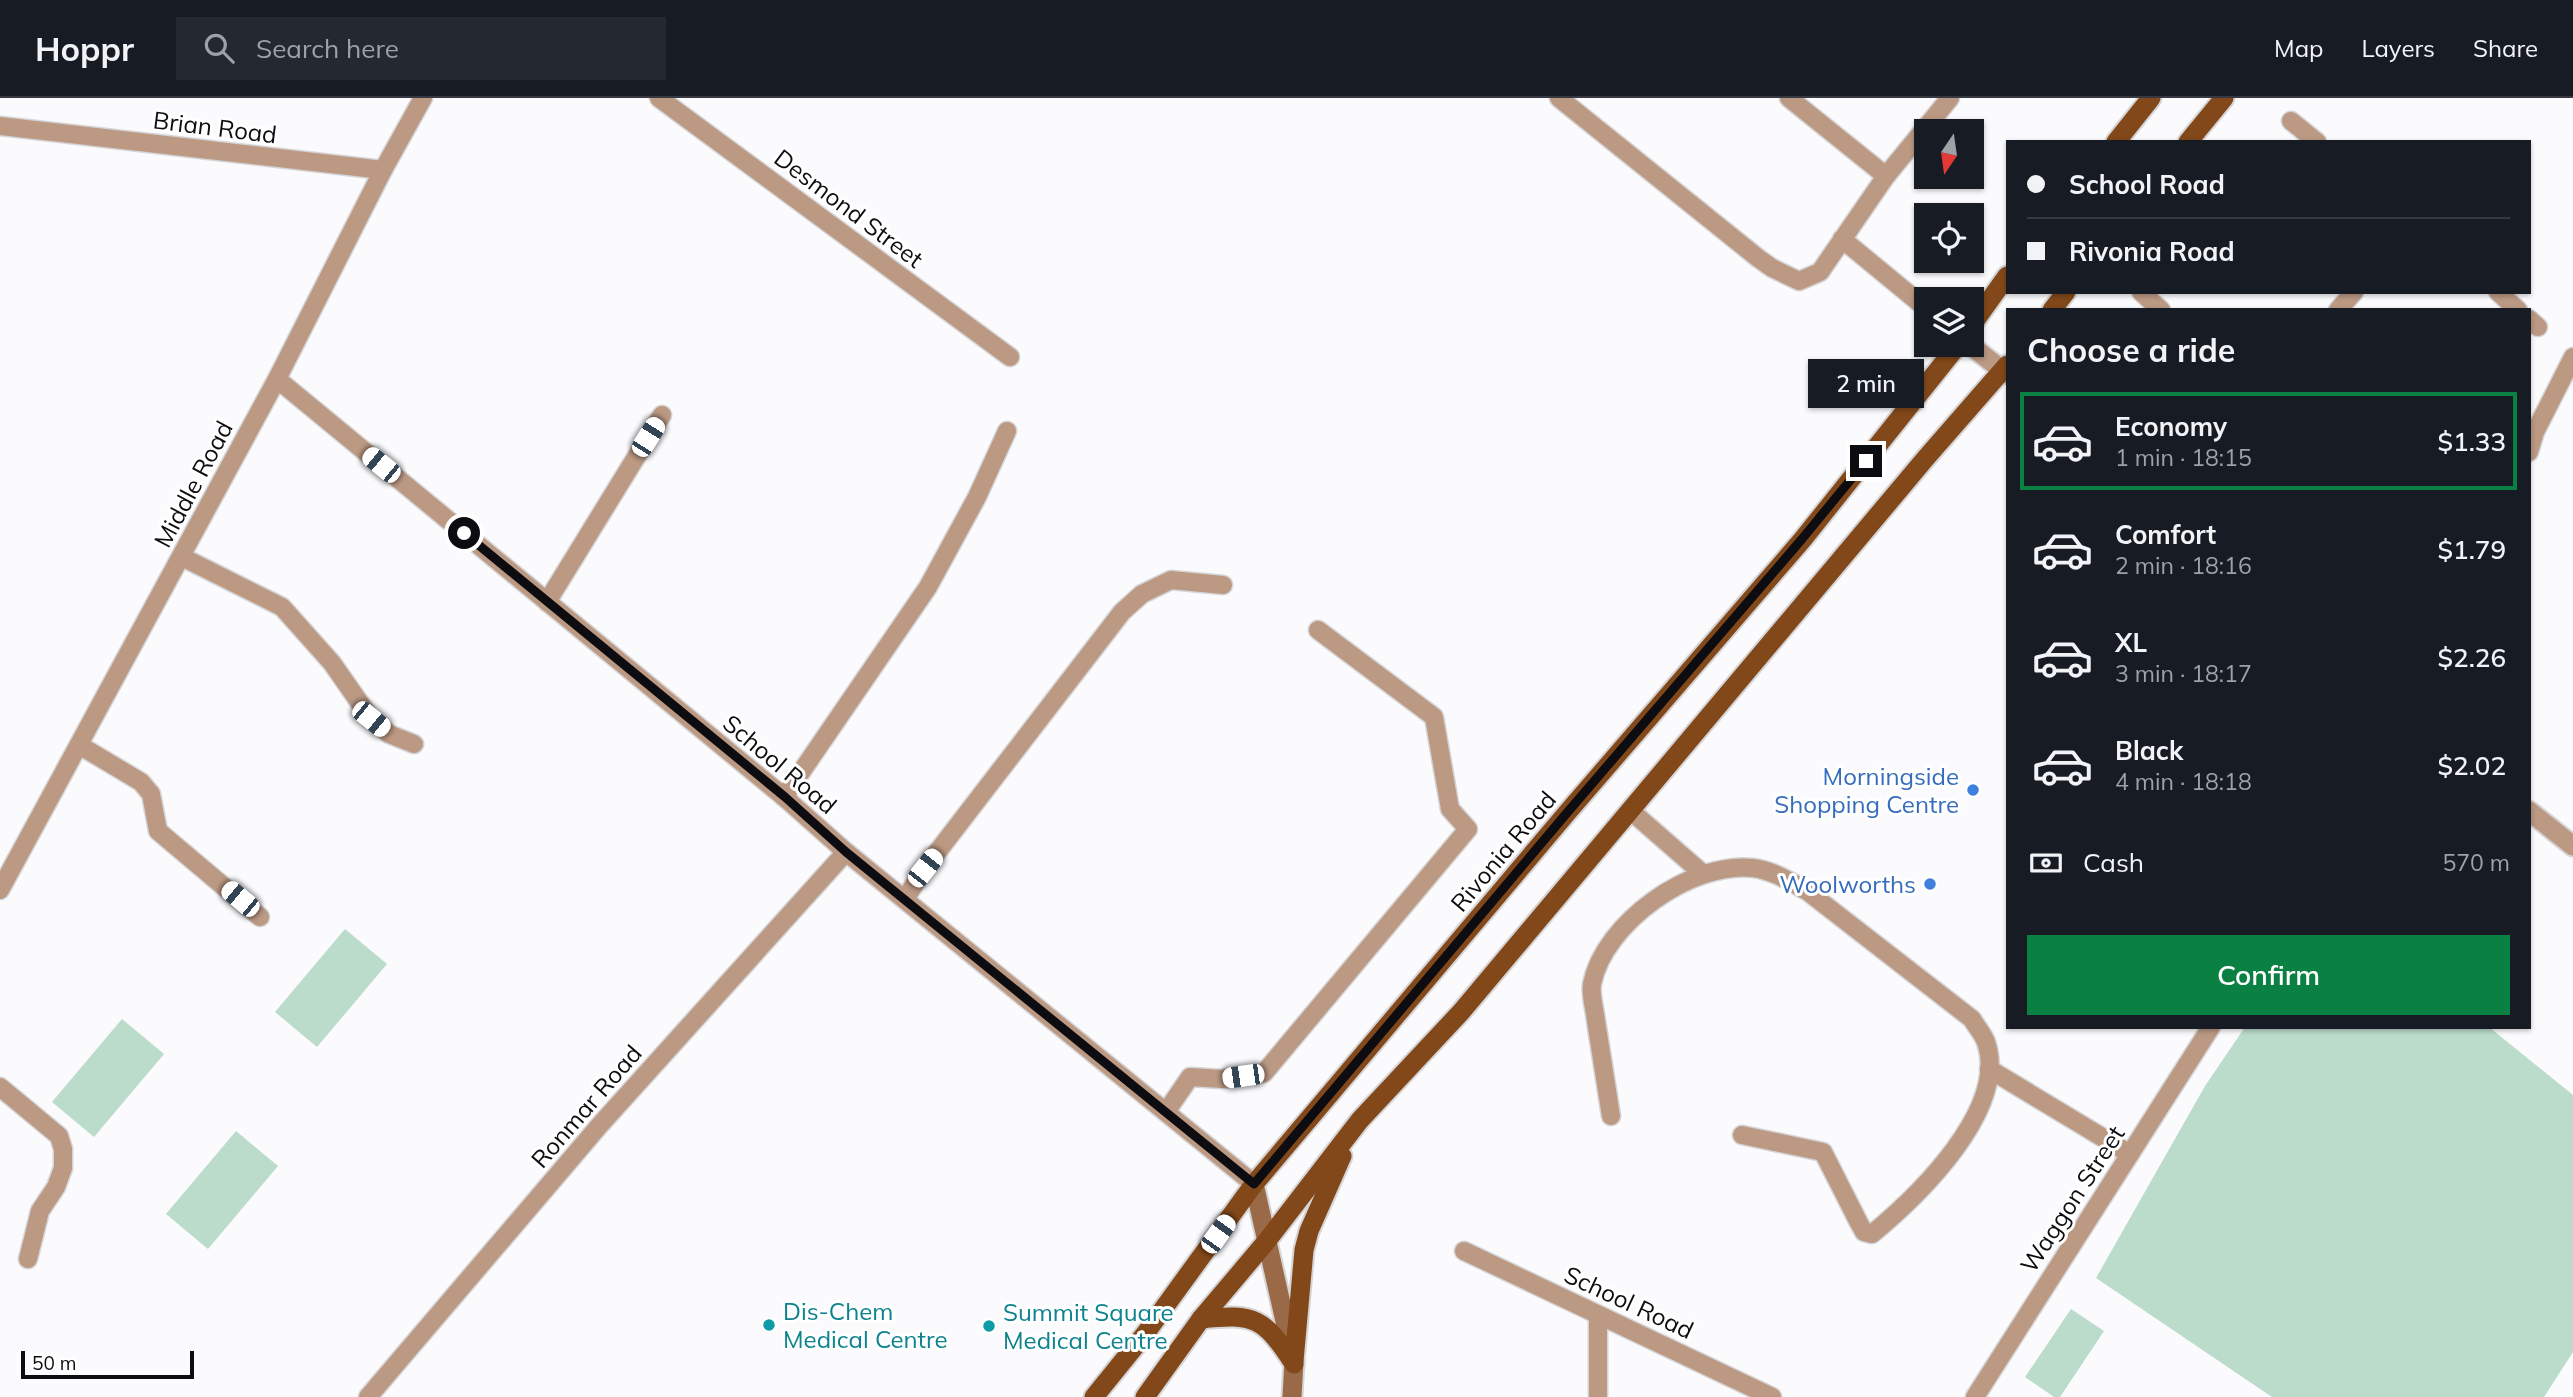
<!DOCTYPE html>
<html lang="en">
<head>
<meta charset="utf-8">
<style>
	:root { --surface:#171b24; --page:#242831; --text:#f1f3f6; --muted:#9ea1a6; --line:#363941; --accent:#0b8043 }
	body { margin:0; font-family:Mulish,sans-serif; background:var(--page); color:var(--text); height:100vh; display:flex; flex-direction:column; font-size:26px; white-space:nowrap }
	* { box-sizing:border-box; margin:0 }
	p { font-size:23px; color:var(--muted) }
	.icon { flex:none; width:38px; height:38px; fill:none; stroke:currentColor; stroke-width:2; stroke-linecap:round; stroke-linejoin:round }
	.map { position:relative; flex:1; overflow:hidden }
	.panel { position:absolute; left:2006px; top:210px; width:525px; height:721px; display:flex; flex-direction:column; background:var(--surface); border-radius:0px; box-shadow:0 2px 5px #0004 }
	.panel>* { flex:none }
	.hud { position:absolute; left:2006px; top:42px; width:525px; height:154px; border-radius:0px; box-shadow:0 2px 5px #0004; display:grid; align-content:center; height:154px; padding:0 21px; background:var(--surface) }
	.needle { width:46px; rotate:193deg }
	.controls { position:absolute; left:1914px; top:21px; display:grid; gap:14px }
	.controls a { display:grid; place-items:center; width:70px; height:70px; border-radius:0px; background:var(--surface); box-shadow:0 2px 5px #0004; font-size:35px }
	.scale { position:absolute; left:21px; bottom:18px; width:173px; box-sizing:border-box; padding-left:7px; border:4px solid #0d0c11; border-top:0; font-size:19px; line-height:24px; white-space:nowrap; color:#0d0c11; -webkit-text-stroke:5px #fff; paint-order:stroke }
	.end { position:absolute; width:32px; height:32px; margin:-16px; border:9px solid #0d0c11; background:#fff; box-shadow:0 0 0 4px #fff }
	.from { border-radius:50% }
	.bubble { position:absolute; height:49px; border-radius:0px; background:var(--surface); box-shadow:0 2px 5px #0004; font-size:23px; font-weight:600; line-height:49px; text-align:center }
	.car { position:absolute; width:21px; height:42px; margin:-21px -10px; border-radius:9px; box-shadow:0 0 5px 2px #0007; background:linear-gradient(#fff 24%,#345 0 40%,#fff 0 76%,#345 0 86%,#fff 0) }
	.hud b { display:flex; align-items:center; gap:24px; height:66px; font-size:26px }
	.hud b+b { border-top:2px solid var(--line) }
	.hud i { width:18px; height:18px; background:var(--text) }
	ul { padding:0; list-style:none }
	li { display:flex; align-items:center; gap:21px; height:98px; margin:0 14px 10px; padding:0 7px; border:4px solid transparent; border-radius:0px }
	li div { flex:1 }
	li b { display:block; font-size:26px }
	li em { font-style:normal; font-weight:600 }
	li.active { border-color:var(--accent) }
	li>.icon { width:63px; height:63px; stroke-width:1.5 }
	h2 { padding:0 21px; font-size:32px; line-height:84px }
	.pay { display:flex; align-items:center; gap:18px; height:77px; padding:0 21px; font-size:26px }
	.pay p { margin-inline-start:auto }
	.action { display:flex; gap:14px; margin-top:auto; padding:14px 21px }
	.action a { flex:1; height:80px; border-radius:0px; background:var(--accent); color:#fff; font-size:28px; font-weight:600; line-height:80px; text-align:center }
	header { display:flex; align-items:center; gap:42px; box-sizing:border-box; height:98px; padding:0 35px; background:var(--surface); border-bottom:2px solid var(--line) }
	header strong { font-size:33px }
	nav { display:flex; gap:38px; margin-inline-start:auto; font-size:24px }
	.search { width:490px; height:63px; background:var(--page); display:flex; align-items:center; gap:18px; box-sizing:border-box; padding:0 24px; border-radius:0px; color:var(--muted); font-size:26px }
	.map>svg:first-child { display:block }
	.green { fill:#bbdbcb }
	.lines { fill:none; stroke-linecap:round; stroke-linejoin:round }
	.minor-casing { stroke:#d5d4d7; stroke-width:21 }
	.tertiary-casing { stroke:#d5d4d7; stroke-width:23 }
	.secondary-casing { stroke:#d5d4d7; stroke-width:23 }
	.primary-casing { stroke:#d5d4d7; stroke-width:23 }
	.minor { stroke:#bb9983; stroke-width:18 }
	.tertiary { stroke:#bb9983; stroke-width:19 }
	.secondary { stroke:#9a6a48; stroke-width:19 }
	.primary { stroke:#824819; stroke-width:19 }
	.route { stroke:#0d0c11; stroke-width:9 }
	.shop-dot { fill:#3f7fe0; stroke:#fff; stroke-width:2.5 }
	.culture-dot { fill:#0f9aa8; stroke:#fff; stroke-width:2.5 }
	.labels { text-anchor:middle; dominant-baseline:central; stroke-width:6; stroke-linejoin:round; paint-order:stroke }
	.street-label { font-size:24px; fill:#0d0c11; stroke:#fff }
	.shop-label { font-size:24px; fill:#366cbe; stroke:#fff; text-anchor:end }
	.culture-label { font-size:24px; fill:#0d838f; stroke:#fff; text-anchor:start }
</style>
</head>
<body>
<header>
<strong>Hoppr</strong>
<div class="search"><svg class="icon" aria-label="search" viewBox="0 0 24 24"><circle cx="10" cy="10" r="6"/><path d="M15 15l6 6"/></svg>Search here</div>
<nav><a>Map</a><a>Layers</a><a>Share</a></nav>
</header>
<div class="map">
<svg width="2573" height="1299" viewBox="0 0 2573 1299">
	<rect width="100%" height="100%" fill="#fbfafd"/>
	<g class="green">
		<path d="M345,831L387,866L317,949L275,914Z"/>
		<path d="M122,921L164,956L94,1039L52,1004Z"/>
		<path d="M2245,929H2489L2573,997V1254L2544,1299H2272L2096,1180L2205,988Z"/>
		<path d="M236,1033L278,1068L208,1151L166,1116Z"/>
		<path d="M2071,1211L2104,1233L2060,1299H2054L2025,1279Z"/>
	</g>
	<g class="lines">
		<defs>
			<g id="minor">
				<path d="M659,0L1010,259"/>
				<path d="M1559,0L1758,160L1772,170L1799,183L1820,174L1886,78L1950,0"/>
				<path d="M1789,0L1886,78"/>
				<path d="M2291,23L2317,44"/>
				<path d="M0,28L383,72"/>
				<path d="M1842,141L1927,211"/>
				<path d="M2141,194L2161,212"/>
				<path d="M2498,194L2518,212"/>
				<path d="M2338,212L2354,194"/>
				<path d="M2529,221L2538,229"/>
				<path d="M277,281L784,699L846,754L1254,1086"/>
				<path d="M2529,354L2535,334L2573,259"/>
				<path d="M182,459L282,509L332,565L371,621L389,636L414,646"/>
				<path d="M547,504L662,317"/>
				<path d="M79,647L141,684L151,696L158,733L260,819"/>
				<path d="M784,699L928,489L977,399L1007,333"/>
				<path d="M1631,713L1702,775"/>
				<path d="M0,792L277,281L383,72L423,0"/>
				<path d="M905,801L925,770L1122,514L1142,496L1171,482L1223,487"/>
				<path d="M1989,971L2130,1056"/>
				<path d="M0,989L59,1038L63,1051V1070L56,1089L40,1113L28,1161"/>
				<path d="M1166,1014L1190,979L1222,981L1264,975L1468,731L1450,711L1434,619L1318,532"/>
				<path d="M1611,1018C1606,986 1601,955 1596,923C1595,912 1590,897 1592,886C1604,825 1691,763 1753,770C1772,772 1791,784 1807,793L1972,921C1976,928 1983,936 1986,944C2009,1011 1918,1098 1872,1136L1864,1134L1859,1125L1823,1054L1742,1037"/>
				<path d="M1464,1153L1772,1299"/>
				<path d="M1598,1217V1299"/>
				<path d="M368,1299L599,1028L846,754"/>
				<path d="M1975,1299L2211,929"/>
			</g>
			<g id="tertiary">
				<path d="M1970,247L2007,276"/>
				<path d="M2529,713L2573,748"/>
			</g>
			<path id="secondary" d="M1254,1086L1294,1263L1292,1299"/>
			<g id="primary">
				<path d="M2116,44L2151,0"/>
				<path d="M2188,44L2224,0"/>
				<path d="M2052,212L2066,194"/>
				<path d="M1972,227L2007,178"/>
				<path d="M1201,1221C1255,1215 1264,1220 1294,1266"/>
				<path d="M1294,1263L1304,1152L1309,1133L1342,1058"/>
				<path d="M1094,1299L1145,1236L1254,1086L1566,716L1803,441L1958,247"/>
				<path d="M1145,1299L1201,1221L1266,1144L1360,1022L1461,914L1925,361L2007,267"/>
			</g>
		</defs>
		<use href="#minor" class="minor-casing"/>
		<use href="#tertiary" class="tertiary-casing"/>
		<use href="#secondary" class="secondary-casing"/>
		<use href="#primary" class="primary-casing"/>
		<use href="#minor" class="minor"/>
		<use href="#tertiary" class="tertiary"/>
		<use href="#secondary" class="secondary"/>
		<use href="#primary" class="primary"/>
	</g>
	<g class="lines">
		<path class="route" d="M464,435L785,699L846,754L1254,1086L1566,716L1802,441L1866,363"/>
	</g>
	<g class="shop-dot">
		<circle cx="1973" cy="692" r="7"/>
		<circle cx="1930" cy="786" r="7"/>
	</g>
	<g class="culture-dot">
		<circle cx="769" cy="1227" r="7"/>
		<circle cx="989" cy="1228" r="7"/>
	</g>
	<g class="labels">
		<g class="street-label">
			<text transform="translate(215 29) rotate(7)">Brian Road</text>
			<text transform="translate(849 110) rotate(37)">Desmond Street</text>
			<text transform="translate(193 386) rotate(-62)">Middle Road</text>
			<text transform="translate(780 666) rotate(40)">School Road</text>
			<text transform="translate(1503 753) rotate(-50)">Rivonia Road</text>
			<text transform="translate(586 1008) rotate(-49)">Ronmar Road</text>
			<text transform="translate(2072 1101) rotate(-57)">Waggon Street</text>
			<text transform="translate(1629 1204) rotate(25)">School Road</text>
		</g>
		<g class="shop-label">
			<text x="1959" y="678">Morningside<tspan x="1959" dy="28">Shopping Centre</tspan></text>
			<text x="1916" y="786">Woolworths</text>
		</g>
		<g class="culture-label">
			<text x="783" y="1213">Dis-Chem<tspan x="783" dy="28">Medical Centre</tspan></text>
			<text x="1003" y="1214">Summit Square<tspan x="1003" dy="28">Medical Centre</tspan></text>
		</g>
	</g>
</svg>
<div class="controls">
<a><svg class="needle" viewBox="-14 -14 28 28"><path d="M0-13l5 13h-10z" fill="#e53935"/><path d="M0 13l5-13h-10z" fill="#9ea1a6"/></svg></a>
<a><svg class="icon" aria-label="locate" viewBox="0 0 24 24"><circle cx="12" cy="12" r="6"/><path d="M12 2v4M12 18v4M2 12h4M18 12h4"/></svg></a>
<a><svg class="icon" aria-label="layers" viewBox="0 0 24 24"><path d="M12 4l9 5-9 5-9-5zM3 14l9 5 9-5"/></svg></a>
</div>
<div class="scale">50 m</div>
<i class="end from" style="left:464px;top:435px"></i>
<i class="end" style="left:1866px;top:363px"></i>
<div class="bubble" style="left:1808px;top:261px;width:116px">2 min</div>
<i class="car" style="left:648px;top:339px;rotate:32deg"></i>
<i class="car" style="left:381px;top:367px;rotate:309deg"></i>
<i class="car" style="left:371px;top:621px;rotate:129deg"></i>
<i class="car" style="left:925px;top:770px;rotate:38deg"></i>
<i class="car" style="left:240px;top:801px;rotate:310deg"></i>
<i class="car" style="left:1243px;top:978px;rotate:262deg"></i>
<i class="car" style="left:1218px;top:1136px;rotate:36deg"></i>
<div class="hud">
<b><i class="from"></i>School Road</b>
<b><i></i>Rivonia Road</b>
</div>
<section class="panel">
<h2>Choose a ride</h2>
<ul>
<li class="active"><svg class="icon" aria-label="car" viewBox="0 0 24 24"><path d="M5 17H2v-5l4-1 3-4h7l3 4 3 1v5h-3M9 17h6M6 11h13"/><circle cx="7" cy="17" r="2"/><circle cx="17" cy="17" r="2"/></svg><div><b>Economy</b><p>1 min · 18:15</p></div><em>$1.33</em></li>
<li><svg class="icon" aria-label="car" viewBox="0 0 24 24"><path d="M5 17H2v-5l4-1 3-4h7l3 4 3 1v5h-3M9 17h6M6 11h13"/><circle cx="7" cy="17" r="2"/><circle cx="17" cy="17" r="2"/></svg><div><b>Comfort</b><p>2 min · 18:16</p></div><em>$1.79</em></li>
<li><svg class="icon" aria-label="car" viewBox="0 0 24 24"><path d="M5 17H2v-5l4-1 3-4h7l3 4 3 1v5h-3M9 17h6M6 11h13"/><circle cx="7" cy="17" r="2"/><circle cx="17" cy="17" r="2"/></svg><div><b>XL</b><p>3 min · 18:17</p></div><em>$2.26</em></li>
<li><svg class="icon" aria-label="car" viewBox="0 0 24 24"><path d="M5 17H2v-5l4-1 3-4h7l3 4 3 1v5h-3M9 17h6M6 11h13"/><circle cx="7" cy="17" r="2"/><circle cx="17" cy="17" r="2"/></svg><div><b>Black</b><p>4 min · 18:18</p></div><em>$2.02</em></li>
</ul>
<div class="pay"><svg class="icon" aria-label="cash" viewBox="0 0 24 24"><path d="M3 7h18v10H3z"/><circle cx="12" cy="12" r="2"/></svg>Cash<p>570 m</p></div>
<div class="action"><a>Confirm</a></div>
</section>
</div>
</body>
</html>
